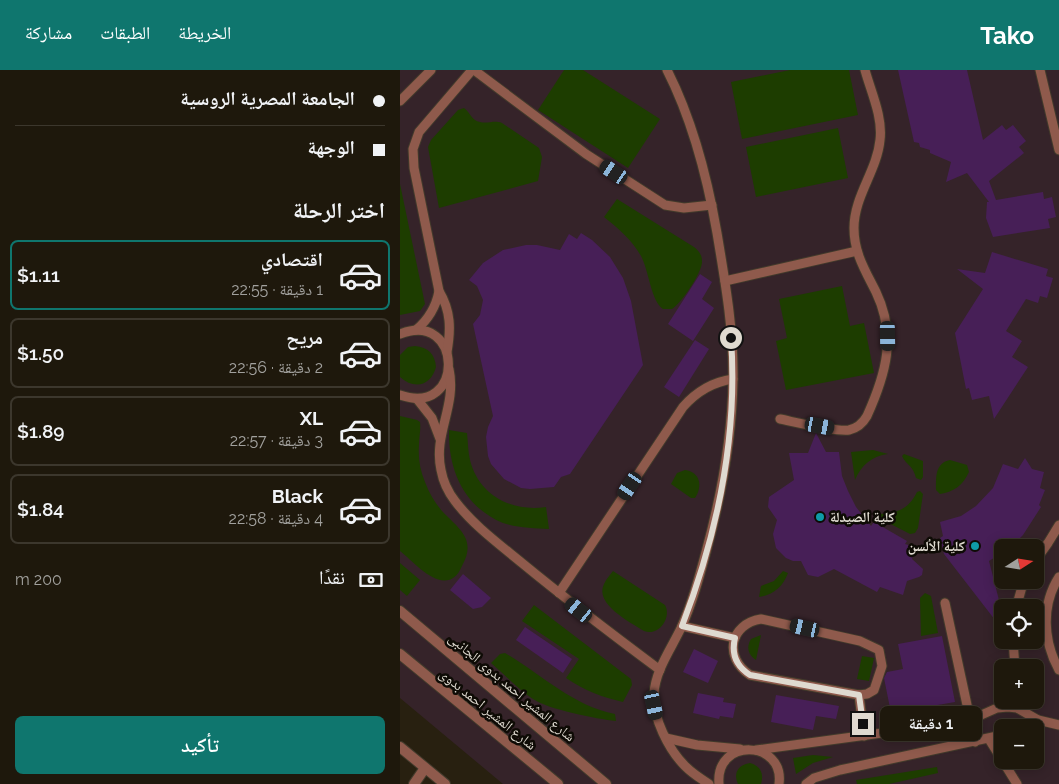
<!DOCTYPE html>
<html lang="ar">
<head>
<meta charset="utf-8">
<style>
	:root { --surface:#1e180c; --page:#262115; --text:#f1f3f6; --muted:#a1a09d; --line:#3c372d; --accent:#0f766e }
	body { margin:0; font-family:Raleway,"Noto Naskh Arabic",sans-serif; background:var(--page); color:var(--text); direction:rtl; height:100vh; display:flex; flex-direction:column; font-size:19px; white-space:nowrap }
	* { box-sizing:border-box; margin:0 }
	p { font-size:16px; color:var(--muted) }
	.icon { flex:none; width:28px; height:28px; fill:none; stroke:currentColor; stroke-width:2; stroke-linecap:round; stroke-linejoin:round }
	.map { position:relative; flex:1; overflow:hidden; direction:ltr }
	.details { display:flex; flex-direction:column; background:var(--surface); width:400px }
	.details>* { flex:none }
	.top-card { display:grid; align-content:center; height:110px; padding:0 15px; background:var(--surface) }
	.needle { width:32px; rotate:78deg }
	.buttons { position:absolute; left:594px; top:469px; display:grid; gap:10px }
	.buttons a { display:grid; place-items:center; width:50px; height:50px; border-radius:8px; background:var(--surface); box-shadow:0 2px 12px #0003,0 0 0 1px var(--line); font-size:25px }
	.end { position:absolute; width:22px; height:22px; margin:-11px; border:6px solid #dfdad0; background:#111; box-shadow:0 0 0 2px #111 }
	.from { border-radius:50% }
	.bubble { position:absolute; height:35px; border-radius:8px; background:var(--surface); box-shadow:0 2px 12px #0003,0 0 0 1px var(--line); font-size:16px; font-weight:600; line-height:35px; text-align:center; direction:rtl }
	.car { position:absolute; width:15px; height:30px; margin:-15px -8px; border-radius:6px; box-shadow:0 0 4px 1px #0007; background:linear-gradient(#222 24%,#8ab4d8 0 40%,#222 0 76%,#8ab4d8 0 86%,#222 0) }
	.top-card b { display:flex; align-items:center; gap:18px; height:48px; font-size:19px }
	.top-card b+b { border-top:1px solid var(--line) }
	.top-card i { width:12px; height:12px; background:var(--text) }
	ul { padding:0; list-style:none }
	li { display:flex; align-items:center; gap:15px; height:70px; margin:0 10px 8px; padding:0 5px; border:2px solid var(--line); border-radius:8px }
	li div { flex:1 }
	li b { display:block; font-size:19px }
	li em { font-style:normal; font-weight:600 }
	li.on { border-color:var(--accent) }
	li>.icon { width:45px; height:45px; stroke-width:1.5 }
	h2 { padding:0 15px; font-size:22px; line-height:60px }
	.pay { display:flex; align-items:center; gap:12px; height:55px; padding:0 15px; font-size:19px }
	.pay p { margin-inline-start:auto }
	.action { display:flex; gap:10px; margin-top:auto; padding:10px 15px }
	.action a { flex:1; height:58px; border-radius:8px; background:var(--accent); color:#fff; font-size:20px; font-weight:600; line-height:58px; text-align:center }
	header { display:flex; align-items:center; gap:30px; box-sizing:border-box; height:70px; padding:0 25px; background:var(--accent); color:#fff }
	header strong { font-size:24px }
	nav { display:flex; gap:28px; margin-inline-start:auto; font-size:18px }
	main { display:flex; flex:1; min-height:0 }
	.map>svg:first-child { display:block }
	.commercial { fill:#352329; fill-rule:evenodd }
	.green { fill:#1d3d00 }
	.building { fill:#471f57 }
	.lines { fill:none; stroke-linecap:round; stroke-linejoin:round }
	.service-casing { stroke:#423a2b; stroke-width:11 }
	.minor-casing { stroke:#423a2b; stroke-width:12 }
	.tertiary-casing { stroke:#423a2b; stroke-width:12 }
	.service { stroke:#8f5a4c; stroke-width:9 }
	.minor { stroke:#8f5a4c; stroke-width:10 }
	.tertiary { stroke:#8f5a4c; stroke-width:10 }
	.route { stroke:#dfdad0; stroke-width:6 }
	.culture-dot { fill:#0f9aa8; stroke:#0e0b05; stroke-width:2 }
	.labels { text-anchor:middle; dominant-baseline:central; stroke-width:5; stroke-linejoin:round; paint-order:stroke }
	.poi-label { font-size:14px; font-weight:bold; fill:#dfdad0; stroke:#0e0b05; text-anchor:start }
	.street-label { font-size:14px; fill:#dfdad0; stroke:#0e0b05 }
</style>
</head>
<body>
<header>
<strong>Tako</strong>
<nav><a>الخريطة</a><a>الطبقات</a><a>مشاركة</a></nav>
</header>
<main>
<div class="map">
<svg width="659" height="714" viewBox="0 0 659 714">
	<rect width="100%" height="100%" fill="#282010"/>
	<path class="commercial" d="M0,0H659V714H103L0,628ZM602,478H635V510H602ZM602,538H635V570H602ZM602,598H635V630H602ZM602,658H635V690H602Z"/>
	<g class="green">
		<path d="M164,0H183L260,49L228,98L138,40Z"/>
		<path d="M390,0H449L458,45L342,69L331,12Z"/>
		<path d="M64,38C70,42 72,51 80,52C88,54 94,50 102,53L139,78L142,87L138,111L39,138L28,77L31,70L58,40Z"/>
		<path d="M438,58L448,108L356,127L346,77Z"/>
		<path d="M0,114L25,234L20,241L0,245Z"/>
		<path d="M217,129L294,177C299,181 302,185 302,191C303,201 281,234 272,239H263C251,231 249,201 241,186C232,170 218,158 204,147Z"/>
		<path d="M442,216L450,256L464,253L474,303L386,320L376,271L387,268L379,229Z"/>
		<path d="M15,276C28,277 35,284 36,297C31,316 14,320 0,307V285L8,277Z"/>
		<path d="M0,346L17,350L20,352C21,360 19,367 19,375C18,388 20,400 25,412C29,423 35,433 42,441C59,459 77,469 62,496C60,500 58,505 53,508C36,519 13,491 0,481Z"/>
		<path d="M49,360L67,363C68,372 68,382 70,390C79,426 112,442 146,437L149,459C134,458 118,458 103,453C64,437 48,400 49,360Z"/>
		<path d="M473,380L488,384C472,386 461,395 455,410L451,382Z"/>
		<path d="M504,384L523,391V407L521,410L516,408C513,395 506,395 502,386Z"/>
		<path d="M550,390L567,395L569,402C563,415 554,422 540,424L536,420C536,407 535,393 550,390Z"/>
		<path d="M285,400C300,402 303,416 295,428H291L271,414L277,403Z"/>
		<path d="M520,421L523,424L518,458L515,463L510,464L479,448L480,444C497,443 509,439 517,422Z"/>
		<path d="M0,493L20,510L7,526L0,520Z"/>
		<path d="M213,501L265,535C272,547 259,567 244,561C230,552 194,534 204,514C206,509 210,505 213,501Z"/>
		<path d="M383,501L388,503C383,517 373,525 359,527L361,516L374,511Z"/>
		<path d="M525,523L531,526L538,563L521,566L520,528Z"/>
		<path d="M134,535L231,609L232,615L223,632C202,627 185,621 166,608L179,589L122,551Z"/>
		<path d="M361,565L356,590C348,585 346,577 351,569Z"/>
		<path d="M105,583C141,604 173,636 215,644L216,651C197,649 147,639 133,629C118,619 105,605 91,593L100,584Z"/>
		<path d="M462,586L474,588L469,611L457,609Z"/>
		<path d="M413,685L433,687L413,693L396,704L393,688Z"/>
		<path d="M350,693C361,696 364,704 361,714H338C333,703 338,695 350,693Z"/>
		<path d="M537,697L538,703L489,714H457L456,710Z"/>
	</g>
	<g class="building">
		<path d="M498,0H567L583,70L602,55L606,60L613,55L626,71L619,77L624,83L589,111L596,130L643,122L644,129L652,127L656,147L648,149L650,158L593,167L586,148L587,132H589L567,103L546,112L551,92L530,83V80L520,77L519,73L514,72Z"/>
		<path d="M181,163L192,170L210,187L223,208L231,231L243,295L170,404L161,407L154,417L130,419L121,418L104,409L91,394L88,386L86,367L88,357L93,346L73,254L80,245L83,230L77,216L69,210L83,193L103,180L126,175H137L160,180L169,164L177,169Z"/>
		<path d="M592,182L648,199L646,206L653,208L647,228L640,226L638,233L626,229L606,261L622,271L612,287L628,297L594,349L589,326L572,330L569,318L566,319L555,263L583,219L557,199L585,203Z"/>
		<path d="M300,204L312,212L302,229L314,238L293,271L268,254Z"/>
		<path d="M295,270L309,279L279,327L264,317Z"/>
		<path d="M416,363L426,382H439L442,406L448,421L456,437L471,456L474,452L507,471L505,474L515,477L512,489L523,499L522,505L519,507L507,511L503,525L480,517L477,522L434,499L418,507L408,505L401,491H393L386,488L376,478L373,464L377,450L368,437L369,427L394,410L389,383H408Z"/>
		<path d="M625,388L632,399L644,402L640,418L645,420L639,435L641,437L623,465L610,478H602V483L589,491L602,542V559L544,484L540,468L543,466L540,452L561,446L576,436L593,418L603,394L618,399Z"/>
		<path d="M63,504L91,528L82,537L73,539L50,520Z"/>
		<path d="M125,557L172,589L163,603L116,570Z"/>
		<path d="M542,566L555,632L491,643L484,608L487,602L503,599L498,574Z"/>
		<path d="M294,579L318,591L308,613L283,602Z"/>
		<path d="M298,623L324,628L323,632L336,634L333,648L320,646L319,649L293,643Z"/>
		<path d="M376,625L439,636L436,649L416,646L413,660L371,652Z"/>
	</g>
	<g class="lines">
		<defs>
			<g id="service">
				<path d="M74,0L186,84L265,135L284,138L312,135"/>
				<path d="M267,0C293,51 307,106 317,163C325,211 334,261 333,310C332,368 321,427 306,482C299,508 292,534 281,558C271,579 255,601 254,624C252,647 269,680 285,696C292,703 301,709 309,714"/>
				<path d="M640,0L659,80"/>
				<path d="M0,31L31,0"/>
				<path d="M325,211L457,181"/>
				<path d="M16,260C29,249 36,237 39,221"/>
				<path d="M0,264C63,239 66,348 0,325"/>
				<path d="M47,282C51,259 51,241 39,221L14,98L13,79L19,62L72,0"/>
				<path d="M49,299C57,336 33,364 41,400C43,411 48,422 55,431C73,455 99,474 122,493C167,530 213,565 260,600"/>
				<path d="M17,329L32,348L40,369"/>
				<path d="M380,349C395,352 436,362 449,360C458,358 463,353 467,346C486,304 497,266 476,222C465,200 454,183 454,158C454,126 477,101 480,70C483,47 471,22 465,0"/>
				<path d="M635,491L648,473L659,455"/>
				<path d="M659,507C641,535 643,571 659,600"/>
				<path d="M159,523L283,337C297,321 312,312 333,309"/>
				<path d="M545,533L575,672"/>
				<path d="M616,538L624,510"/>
				<path d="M361,549L460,571L479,580L482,596L474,620L467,624L459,625L350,605C323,587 330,554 361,549Z"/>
				<path d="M282,556L335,568"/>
				<path d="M613,570L615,598"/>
				<path d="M459,625L464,666"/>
				<path d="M622,658L638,650"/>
				<path d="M266,668L297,675L340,679"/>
				<path d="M589,669L617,714"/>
				<path d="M356,680L556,653L570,650L597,638L608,637L617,638L638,650L659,655"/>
				<path d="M319,714C315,667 385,670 379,714"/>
				<path d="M406,714L414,708L440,700L602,665"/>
			</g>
			<path id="minor" d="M0,541L206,714"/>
			<g id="tertiary">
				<path d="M0,584L158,714"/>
				<path d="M0,677L45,714"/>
				<path d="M14,714L25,698"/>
			</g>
		</defs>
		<use href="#service" class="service-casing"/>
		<use href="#minor" class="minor-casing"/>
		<use href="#tertiary" class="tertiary-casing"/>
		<use href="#service" class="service"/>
		<use href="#minor" class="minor"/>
		<use href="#tertiary" class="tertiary"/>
	</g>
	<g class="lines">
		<path class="route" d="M331,268C338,365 317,465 282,556L335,568C331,584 336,596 350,605L459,625L463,654"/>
	</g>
	<g class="culture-dot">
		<circle cx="420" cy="447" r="5"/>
		<circle cx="575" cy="476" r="5"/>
	</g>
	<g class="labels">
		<g class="poi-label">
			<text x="430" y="447">كلية الصيدلة</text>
			<text x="565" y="476" text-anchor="end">كلية الألسن</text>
		</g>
		<g class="street-label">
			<text transform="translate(112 617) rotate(40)">شارع المشير احمد بدوى الجانبى</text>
			<text transform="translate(88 639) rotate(39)">شارع المشير احمد بدوى</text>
		</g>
	</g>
</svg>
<div class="buttons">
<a><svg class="needle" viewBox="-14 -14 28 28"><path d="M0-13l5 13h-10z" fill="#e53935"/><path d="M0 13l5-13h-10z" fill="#a1a09d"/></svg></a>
<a><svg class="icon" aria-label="locate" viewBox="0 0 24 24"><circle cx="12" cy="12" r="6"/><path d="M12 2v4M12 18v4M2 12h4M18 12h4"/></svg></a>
<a>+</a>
<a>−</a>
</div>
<i class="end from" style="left:331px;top:268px"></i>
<i class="end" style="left:463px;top:654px"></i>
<div class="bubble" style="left:480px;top:636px;width:102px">1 دقيقة</div>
<i class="car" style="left:214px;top:102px;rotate:304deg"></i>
<i class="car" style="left:488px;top:266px;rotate:179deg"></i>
<i class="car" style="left:420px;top:356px;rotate:100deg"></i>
<i class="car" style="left:230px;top:416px;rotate:214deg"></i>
<i class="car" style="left:179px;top:540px;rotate:309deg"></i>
<i class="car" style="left:405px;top:558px;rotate:283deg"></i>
<i class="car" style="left:254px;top:635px;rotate:168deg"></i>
</div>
<section class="details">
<div class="top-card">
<b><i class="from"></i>الجامعة المصرية الروسية</b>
<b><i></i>الوجهة</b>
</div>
<h2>اختر الرحلة</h2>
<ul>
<li class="on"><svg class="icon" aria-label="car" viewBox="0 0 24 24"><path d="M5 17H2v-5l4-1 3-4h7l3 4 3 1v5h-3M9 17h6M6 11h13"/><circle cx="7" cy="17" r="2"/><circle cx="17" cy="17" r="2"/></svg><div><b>اقتصادي</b><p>1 دقيقة · 22:55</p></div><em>$1.11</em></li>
<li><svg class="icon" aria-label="car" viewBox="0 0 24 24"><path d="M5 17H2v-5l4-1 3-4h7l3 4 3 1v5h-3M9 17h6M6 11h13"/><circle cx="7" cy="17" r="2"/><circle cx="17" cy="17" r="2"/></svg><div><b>مريح</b><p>2 دقيقة · 22:56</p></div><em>$1.50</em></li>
<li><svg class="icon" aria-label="car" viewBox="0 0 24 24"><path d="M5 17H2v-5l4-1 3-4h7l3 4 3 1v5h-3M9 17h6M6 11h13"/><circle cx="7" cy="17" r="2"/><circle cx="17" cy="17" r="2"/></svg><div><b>XL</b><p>3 دقيقة · 22:57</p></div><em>$1.89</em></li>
<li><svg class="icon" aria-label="car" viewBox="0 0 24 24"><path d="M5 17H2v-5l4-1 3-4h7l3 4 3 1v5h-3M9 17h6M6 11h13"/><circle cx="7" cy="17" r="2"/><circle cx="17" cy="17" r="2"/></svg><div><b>Black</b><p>4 دقيقة · 22:58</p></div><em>$1.84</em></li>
</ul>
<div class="pay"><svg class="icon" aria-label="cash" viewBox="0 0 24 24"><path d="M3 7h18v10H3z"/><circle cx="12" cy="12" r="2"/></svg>نقدًا<p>200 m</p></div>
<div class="action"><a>تأكيد</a></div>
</section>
</main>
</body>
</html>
